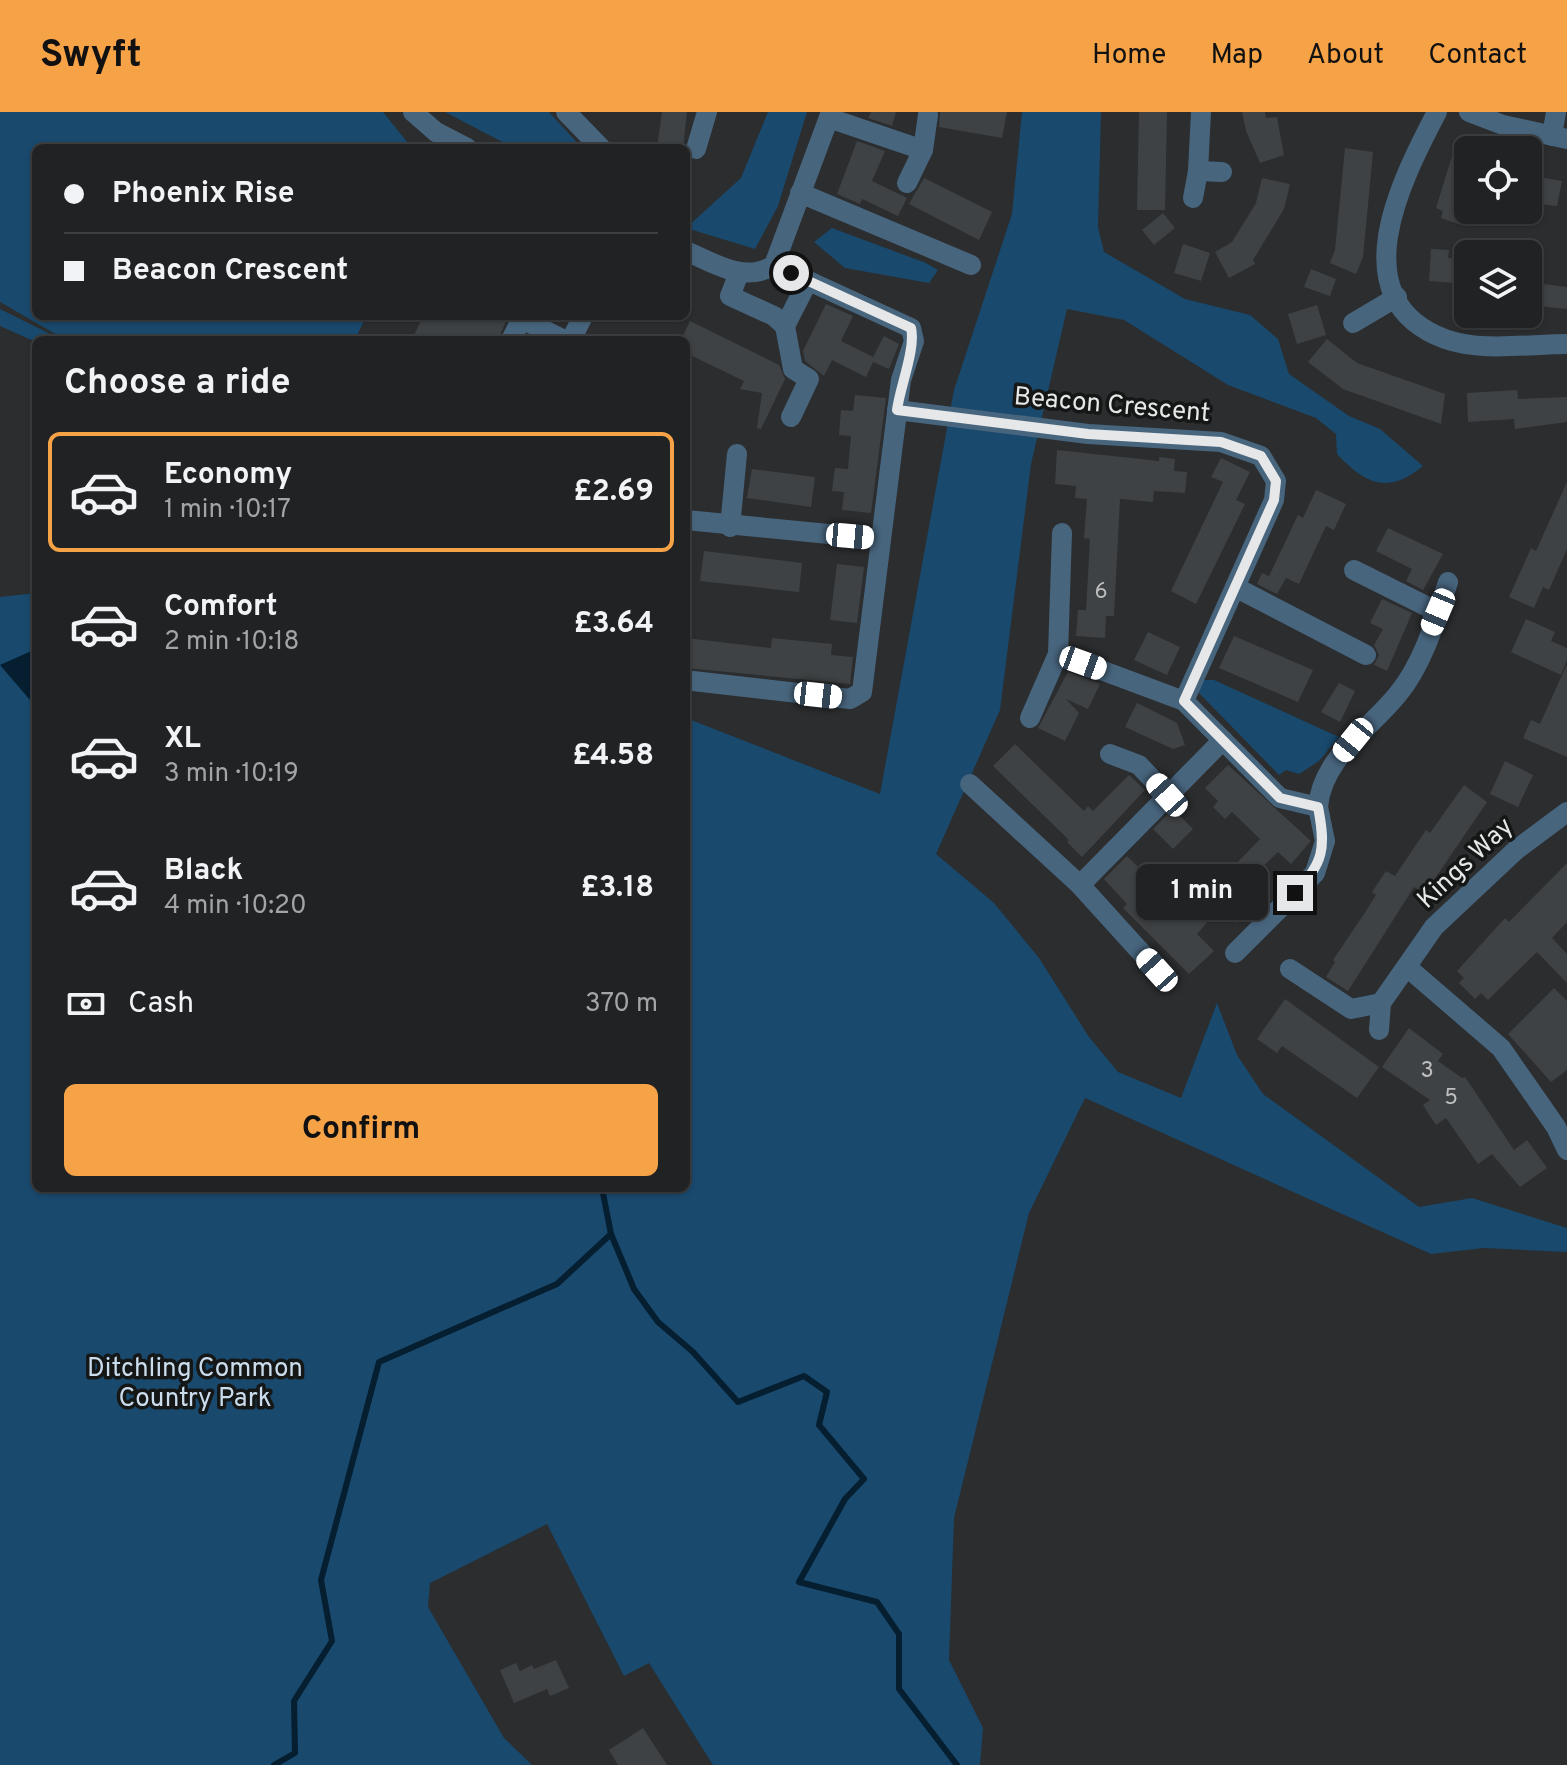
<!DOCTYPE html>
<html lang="en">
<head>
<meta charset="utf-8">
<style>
	:root { --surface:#202223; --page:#2d2f30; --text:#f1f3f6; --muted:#a2a4a6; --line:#3d3f41; --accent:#f6a247 }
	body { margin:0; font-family:Overpass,sans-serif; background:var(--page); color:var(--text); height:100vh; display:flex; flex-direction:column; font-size:30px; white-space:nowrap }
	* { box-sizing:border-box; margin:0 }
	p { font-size:26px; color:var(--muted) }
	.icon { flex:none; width:44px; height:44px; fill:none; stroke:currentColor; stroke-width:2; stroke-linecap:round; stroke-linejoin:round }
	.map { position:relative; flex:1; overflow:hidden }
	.side { position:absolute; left:32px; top:224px; width:658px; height:856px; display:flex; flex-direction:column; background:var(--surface); border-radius:12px; box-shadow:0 2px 6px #0004,0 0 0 2px var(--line) }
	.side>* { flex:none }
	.banner { position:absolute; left:32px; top:32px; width:658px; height:176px; border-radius:12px; box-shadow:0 2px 6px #0004,0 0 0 2px var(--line); display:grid; align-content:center; height:176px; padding:0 32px; background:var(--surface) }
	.fabs { position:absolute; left:1454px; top:24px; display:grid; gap:16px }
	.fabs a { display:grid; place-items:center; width:88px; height:88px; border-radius:12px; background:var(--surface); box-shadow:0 2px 6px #0004,0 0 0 2px var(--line); font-size:40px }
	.end { position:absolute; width:36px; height:36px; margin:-18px; border:10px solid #e6e7e8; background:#111; box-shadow:0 0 0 4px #111 }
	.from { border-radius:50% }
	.bubble { position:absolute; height:56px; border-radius:12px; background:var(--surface); box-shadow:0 2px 6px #0004,0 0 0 2px var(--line); font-size:26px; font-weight:700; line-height:56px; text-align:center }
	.car { position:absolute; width:24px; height:48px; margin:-24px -12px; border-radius:10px; box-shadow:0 0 6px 2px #0007; background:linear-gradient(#fff 24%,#345 0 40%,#fff 0 76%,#345 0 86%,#fff 0) }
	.banner b { display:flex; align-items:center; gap:28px; height:76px; font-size:30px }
	.banner b+b { border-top:2px solid var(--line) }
	.banner i { width:20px; height:20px; background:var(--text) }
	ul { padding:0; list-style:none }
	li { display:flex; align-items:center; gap:24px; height:120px; margin:0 16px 12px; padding:0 16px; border:4px solid transparent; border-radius:12px }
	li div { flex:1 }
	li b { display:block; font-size:30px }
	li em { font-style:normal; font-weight:700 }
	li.selected { border-color:var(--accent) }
	li>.icon { width:72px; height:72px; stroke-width:1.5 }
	h2 { padding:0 32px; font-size:36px; line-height:96px }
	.pay { display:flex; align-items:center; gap:20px; height:88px; padding:0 32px; font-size:30px }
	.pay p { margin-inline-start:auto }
	.cta { display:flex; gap:16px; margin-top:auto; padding:16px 32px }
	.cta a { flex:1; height:92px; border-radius:12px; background:var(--accent); color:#111; font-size:32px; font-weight:700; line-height:92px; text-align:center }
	header { display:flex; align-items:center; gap:48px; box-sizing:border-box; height:112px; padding:0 40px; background:var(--accent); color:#111 }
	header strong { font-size:38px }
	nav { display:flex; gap:44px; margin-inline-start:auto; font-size:28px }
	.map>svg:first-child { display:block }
	.green { fill:#19496d }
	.water { fill:#051e30 }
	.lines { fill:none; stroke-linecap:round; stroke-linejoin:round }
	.stream { stroke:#051e30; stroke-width:6 }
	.building { fill:#3f4244 }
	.minor { stroke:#48657e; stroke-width:20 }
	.route { stroke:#e6e7e8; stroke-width:10 }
	.labels { text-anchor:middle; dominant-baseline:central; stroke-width:7; stroke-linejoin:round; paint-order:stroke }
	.number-label { font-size:22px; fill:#bcbebf }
	.street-label { font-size:26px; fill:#e6e7e8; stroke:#151616 }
	.park-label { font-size:26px; fill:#cbdded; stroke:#151616 }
</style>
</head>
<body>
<header>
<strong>Swyft</strong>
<nav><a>Home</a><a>Map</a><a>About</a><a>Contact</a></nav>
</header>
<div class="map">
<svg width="1567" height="1653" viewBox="0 0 1567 1653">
	<rect width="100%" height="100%" fill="#2b2d2f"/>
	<g class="green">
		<path d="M0,0H383L412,36H36V204H366L355,228H156L149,222L126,228H66L0,190Z"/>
		<path d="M445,0H549L582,36H514Z"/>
		<path d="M768,0H807L778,94L755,137L686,116L741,66Z"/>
		<path d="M1022,0H1101L1098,115L1104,140L1185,187L1250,203L1278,227L1289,262L1349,304L1380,317L1423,354C1388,383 1365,372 1337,342L1336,322L1316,306L1228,273L1124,208L1067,197L1031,352L1000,598L936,742L994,791L1039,846L1089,925L1118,960L1181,986L1217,891L1237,943L1263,982L1419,1095L1472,1086L1567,1116V1140L1484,1136L1431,1142L1085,986L1029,1101L954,1406L949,1548L983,1616L980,1653H713L649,1551L624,1564L547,1412L430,1471L428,1495L504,1626L532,1653H0V485L36,481V1076H686V606L880,682L954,278L1012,102Z"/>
		<path d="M832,116L926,151L938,158L929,171L845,156L814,130Z"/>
		<path d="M0,197L62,228L36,230L0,214Z"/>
		<path d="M1202,568H1214L1339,625L1319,649L1299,662L1286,658L1279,663L1197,579Z"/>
	</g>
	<path class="water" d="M36,537V595L0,553Z"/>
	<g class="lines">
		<g class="stream">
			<path d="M602,1076L611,1122L634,1177L658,1210L693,1240L738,1290L804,1264L827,1280L819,1313L864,1367L845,1387L799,1470L877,1490L899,1522V1577L957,1653"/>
			<path d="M274,1653L295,1641L294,1589L332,1529L321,1468L379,1250L557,1172L611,1122"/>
		</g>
	</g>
	<g class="building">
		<path d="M662,0H687L683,36H657Z"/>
		<path d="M871,0H896L892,14L868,6Z"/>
		<path d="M940,0H1007L1002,26L939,15Z"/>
		<path d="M1139,0H1167L1165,98H1137Z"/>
		<path d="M1242,0H1265L1266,6L1277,5L1284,43L1260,51L1246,19Z"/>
		<path d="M857,29L885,39L872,69L907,86L898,104L862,87L860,92L837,82Z"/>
		<path d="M1345,36L1373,40L1363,145L1356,162L1330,151L1335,138Z"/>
		<path d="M1453,41L1468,46V85L1458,112L1441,106L1443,99L1436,96Z"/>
		<path d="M1528,63L1562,69L1557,94L1528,91Z"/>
		<path d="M924,66L992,100L979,128L909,92Z"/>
		<path d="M1262,66L1290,72L1284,97L1253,148L1255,152L1229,166L1215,140L1232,130L1256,91Z"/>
		<path d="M1163,101L1175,116L1154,133L1142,118Z"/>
		<path d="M1183,132L1210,141L1201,169L1174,161Z"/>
		<path d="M1431,137L1449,138L1448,146H1458L1456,171L1429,169Z"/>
		<path d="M1311,157L1336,167L1330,184L1304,175Z"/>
		<path d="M1528,170L1567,175V197L1528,193Z"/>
		<path d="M826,192L853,204L841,229L873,245L884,224L899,232L889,257L873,250L866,265L832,248L824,264L805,249L803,239Z"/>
		<path d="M1317,193L1326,223L1297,232L1288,202Z"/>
		<path d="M423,204H508L498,228H412Z"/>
		<path d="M690,209L779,253L785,267L761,317L757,316L762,281L740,277L744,269L686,241V228H681Z"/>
		<path d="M1327,227L1357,251L1445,282L1441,312L1343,277L1308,250Z"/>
		<path d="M1517,278L1518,287L1567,285V310L1515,317L1514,307L1468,310L1467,281Z"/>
		<path d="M855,283L886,286L871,401L842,398L844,380L832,379L835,356L848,357L851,324L839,323L841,298L853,299Z"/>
		<path d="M1057,338L1159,349V345L1175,347L1174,359L1187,360L1185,381L1154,379L1153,390L1120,387L1114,504H1106L1105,526L1076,524L1078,498H1086L1090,427L1084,426L1087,387L1075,386L1076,374L1055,372Z"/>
		<path d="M1221,346L1250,360L1236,388L1245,392L1196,492L1171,479L1223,370L1211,365Z"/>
		<path d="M752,357L815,365L811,395L747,386Z"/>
		<path d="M1567,370V437L1549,478L1543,475L1534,496L1509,485L1531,436L1536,439Z"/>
		<path d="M1316,378L1346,392L1334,418L1326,414L1299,472L1286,466L1277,482L1257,472L1262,461L1269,464L1298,403L1303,406Z"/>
		<path d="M1388,416L1443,442L1423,478L1406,469L1412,457L1376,439Z"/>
		<path d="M704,439L802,451L799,480L700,469Z"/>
		<path d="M837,452L864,455L857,511L830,508Z"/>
		<path d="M1382,487L1412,501L1387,559L1374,553L1379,543L1374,533L1383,517L1370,511Z"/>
		<path d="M1526,507L1555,520L1551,529L1567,536V548L1561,563L1511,540Z"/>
		<path d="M1148,520L1180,535L1167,563L1134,548Z"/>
		<path d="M1234,524L1313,558L1298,590L1219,556Z"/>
		<path d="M686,526L771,536L772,526L832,532L831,543L853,545L850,572L686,556Z"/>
		<path d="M1567,552V645L1523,626L1531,608L1540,612Z"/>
		<path d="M1068,560L1100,572L1088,597L1066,587L1079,601L1065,629L1038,616Z"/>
		<path d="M1339,571L1355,579L1340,610L1321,600Z"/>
		<path d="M1137,591L1177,611L1185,633L1173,637L1125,615Z"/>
		<path d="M1015,632L1084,699L1088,694L1093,699L1129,663L1145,678L1082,745L1067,730L1069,728L993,654Z"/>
		<path d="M1505,649L1533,663L1518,695L1490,682Z"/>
		<path d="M1228,653L1311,729L1291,752L1278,740L1249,768L1263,782L1236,811L1220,796L1197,822L1214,839L1189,862L1123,796L1127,792L1104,767L1127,744L1185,802L1207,778L1215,786L1239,760L1234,754L1260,727L1232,700L1225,707L1213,695L1218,689L1205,676Z"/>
		<path d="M1464,673L1487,690L1436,765L1422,780L1414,775L1348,879L1326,865L1335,850L1333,848L1366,799L1376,783L1372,780L1386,759L1395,764L1426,718L1430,721Z"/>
		<path d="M1173,697L1193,717L1173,737L1153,717Z"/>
		<path d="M1567,751V810L1552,826L1567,842V871L1537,840L1488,888L1481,881L1475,887L1459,871L1464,866L1457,859L1505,806L1509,810Z"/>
		<path d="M1554,876L1567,889V958L1551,970L1508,922Z"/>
		<path d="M1285,887L1379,955L1357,986L1282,934L1277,941L1257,927Z"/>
		<path d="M1409,916L1443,942L1438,949L1462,966L1465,965L1514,1038L1527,1028L1547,1056L1520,1075L1492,1042L1478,1052L1446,1006L1436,1013L1423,993L1430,988L1382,955Z"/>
		<path d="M556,1548L569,1576L550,1584L547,1577L514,1591L500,1558L516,1551L520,1559L532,1553L534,1557Z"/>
		<path d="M643,1616L667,1653H618L609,1638Z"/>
	</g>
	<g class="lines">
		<g class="minor">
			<path d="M413,0L436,20L467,36"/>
			<path d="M566,0L601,36"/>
			<path d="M1437,0C1402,67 1339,187 1445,227C1481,240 1529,232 1567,232"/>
			<path d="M1469,0L1503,13L1567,27"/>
			<path d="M829,6L923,38L928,3"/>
			<path d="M1552,24L1556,0"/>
			<path d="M696,37L707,0"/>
			<path d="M1198,59L1222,60"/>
			<path d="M907,71L923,38"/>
			<path d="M800,81L971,153"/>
			<path d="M1193,86L1198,59L1201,0"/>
			<path d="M686,139C714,151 745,172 774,153L831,0"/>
			<path d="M739,161L730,184L774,204L785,214L808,169"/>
			<path d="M522,207L564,228"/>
			<path d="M1353,211L1397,185"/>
			<path d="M785,214L793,257L809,267L791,305"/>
			<path d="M511,228L523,204"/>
			<path d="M571,228L583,204"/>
			<path d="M897,298L1088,322L1221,330L1261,344L1276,369L1274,388L1184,589L1280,686L1318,695C1322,646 1369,618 1398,582C1423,552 1436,507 1448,470"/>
			<path d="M686,408L880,427"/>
			<path d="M730,415L737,342"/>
			<path d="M1354,458L1438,500"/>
			<path d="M1235,475L1366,543"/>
			<path d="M1058,542L1184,589"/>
			<path d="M693,569L850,587L862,580L901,268L914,229L911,216L774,153"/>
			<path d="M1030,606L1058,542L1062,421"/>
			<path d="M1110,642L1139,653L1167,683"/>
			<path d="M970,672L1080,773L1157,858"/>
			<path d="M1080,773L1223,628"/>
			<path d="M1235,841L1315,761L1325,729L1318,695"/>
			<path d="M1407,855L1501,936L1556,1015L1567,1038"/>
			<path d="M1290,857L1351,897L1381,891"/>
			<path d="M1379,918L1381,891L1434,815L1516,738L1567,700"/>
		</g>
	</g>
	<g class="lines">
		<path class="route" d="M791,161L911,216C916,236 900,275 897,298L1088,322L1221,330L1261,344L1276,369L1274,388L1184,589L1280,686L1318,695C1326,736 1324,751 1295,781"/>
	</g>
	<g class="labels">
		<g class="number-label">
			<text x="1101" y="480">6</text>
			<text x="1427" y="959">3</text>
			<text x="1451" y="986">5</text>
		</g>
		<g class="street-label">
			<text transform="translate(1112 294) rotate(5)">Beacon Crescent</text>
			<text transform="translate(1466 752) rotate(-43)">Kings Way</text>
		</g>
		<g class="park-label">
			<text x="195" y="1257">Ditchling Common<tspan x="195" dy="30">Country Park</tspan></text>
		</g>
	</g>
</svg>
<div class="fabs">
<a><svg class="icon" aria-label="locate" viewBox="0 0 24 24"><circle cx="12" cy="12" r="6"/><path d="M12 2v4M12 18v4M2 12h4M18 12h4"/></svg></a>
<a><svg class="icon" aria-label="layers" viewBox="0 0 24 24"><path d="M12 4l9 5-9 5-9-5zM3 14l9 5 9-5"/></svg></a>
</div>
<i class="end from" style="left:791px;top:161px"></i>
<i class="end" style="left:1295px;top:781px"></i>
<div class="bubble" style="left:1136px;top:752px;width:132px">1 min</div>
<i class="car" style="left:850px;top:424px;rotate:95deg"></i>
<i class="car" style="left:1438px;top:500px;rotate:203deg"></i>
<i class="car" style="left:1083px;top:551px;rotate:110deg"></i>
<i class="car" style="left:818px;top:583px;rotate:96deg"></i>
<i class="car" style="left:1353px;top:628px;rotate:219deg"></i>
<i class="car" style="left:1167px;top:683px;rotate:318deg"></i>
<i class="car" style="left:1157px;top:858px;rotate:318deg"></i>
<div class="banner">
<b><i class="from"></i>Phoenix Rise</b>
<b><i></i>Beacon Crescent</b>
</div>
<section class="side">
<h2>Choose a ride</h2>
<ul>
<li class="selected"><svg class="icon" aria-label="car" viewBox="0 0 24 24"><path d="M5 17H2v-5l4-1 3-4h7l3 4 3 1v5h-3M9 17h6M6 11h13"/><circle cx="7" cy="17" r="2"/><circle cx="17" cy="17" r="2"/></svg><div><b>Economy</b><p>1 min · 10:17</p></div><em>£2.69</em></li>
<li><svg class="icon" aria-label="car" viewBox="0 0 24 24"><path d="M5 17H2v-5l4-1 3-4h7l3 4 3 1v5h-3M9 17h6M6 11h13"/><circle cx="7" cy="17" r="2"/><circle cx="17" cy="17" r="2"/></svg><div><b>Comfort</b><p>2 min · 10:18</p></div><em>£3.64</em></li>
<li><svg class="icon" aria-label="car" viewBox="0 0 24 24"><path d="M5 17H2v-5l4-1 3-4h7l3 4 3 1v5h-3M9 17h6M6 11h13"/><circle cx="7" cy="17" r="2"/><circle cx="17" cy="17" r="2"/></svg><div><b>XL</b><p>3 min · 10:19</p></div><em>£4.58</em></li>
<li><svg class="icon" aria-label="car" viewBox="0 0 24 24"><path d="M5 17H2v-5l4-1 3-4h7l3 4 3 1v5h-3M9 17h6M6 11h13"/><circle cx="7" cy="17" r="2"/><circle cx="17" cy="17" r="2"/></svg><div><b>Black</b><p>4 min · 10:20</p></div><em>£3.18</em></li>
</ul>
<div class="pay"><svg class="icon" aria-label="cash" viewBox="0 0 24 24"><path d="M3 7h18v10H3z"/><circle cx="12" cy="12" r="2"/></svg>Cash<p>370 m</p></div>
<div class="cta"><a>Confirm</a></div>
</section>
</div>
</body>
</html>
